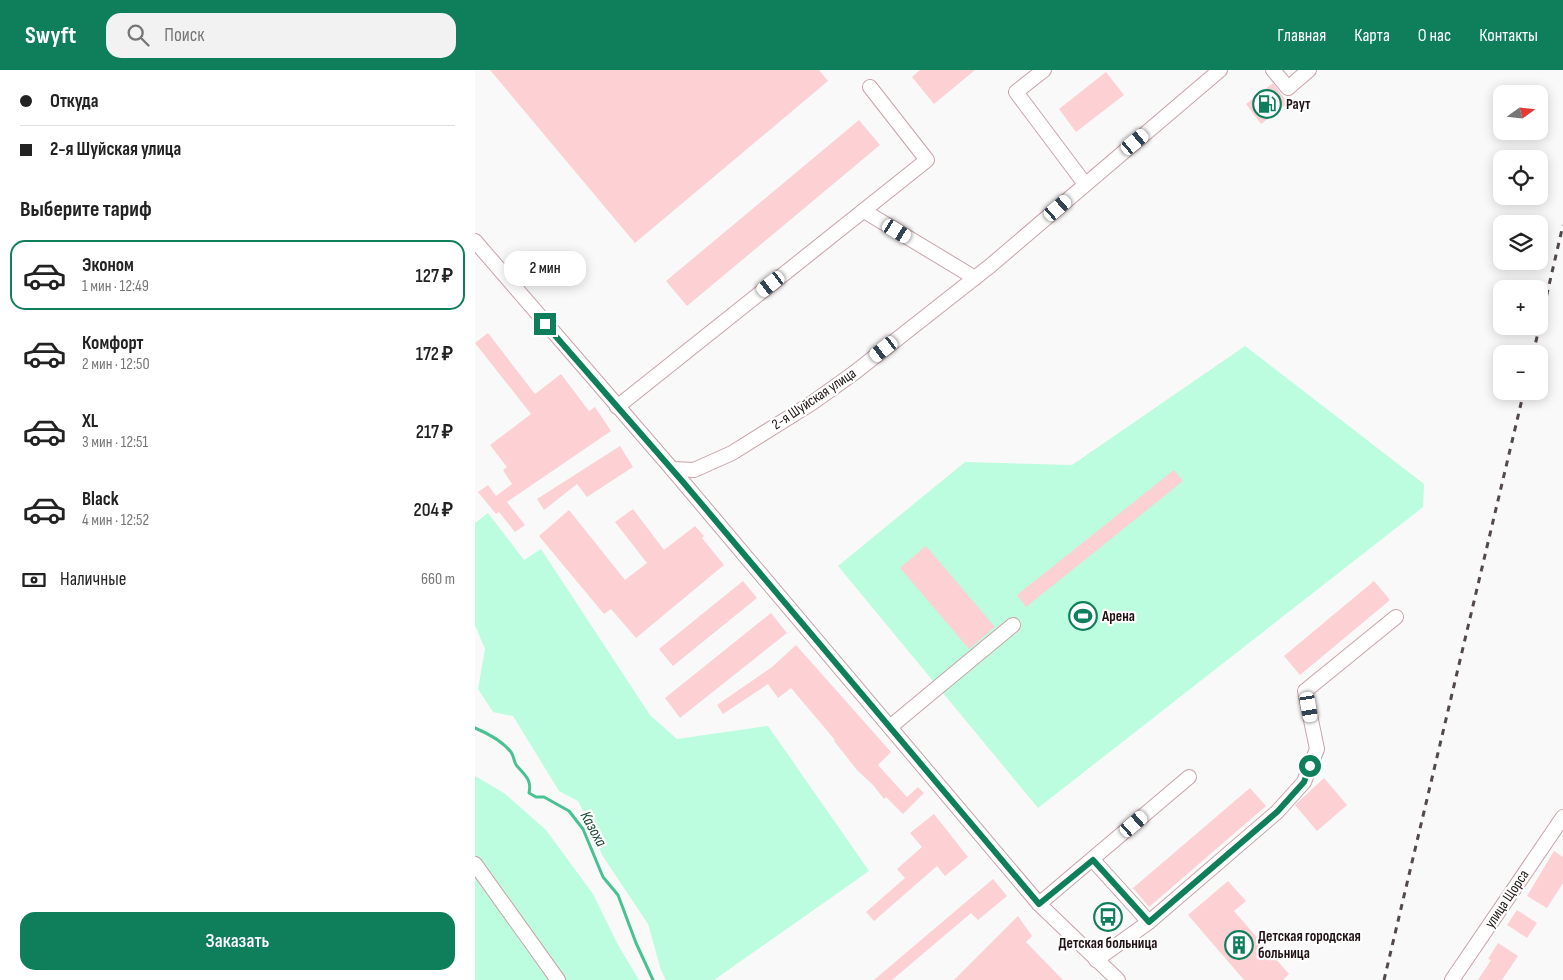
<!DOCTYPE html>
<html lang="ru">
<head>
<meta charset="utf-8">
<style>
	:root { --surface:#fff; --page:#f2f2f2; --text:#222; --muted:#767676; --line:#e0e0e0; --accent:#0f7f5b }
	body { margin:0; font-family:"Sofia Sans Condensed",sans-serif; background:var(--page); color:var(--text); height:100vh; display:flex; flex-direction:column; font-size:19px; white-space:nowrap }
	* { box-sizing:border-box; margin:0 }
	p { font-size:16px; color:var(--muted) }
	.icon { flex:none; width:28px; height:28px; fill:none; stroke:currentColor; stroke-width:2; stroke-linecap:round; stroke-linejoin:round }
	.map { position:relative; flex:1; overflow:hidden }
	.details { display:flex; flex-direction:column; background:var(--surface); width:475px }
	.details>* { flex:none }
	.guide { display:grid; align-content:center; height:110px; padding:0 20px; background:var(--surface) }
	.needle { width:32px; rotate:75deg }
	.controls { position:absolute; left:1018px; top:15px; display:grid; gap:10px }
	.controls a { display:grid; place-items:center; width:55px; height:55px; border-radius:10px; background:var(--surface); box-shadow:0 2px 12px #0003; font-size:25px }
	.end { position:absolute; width:22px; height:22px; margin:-11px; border:6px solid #0f7f5b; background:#fff; box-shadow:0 0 0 2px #fff }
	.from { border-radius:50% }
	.bubble { position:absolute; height:35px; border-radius:15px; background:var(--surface); box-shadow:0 2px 12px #0003; font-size:16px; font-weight:600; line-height:35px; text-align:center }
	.car { position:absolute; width:15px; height:30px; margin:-15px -8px; border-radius:6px; box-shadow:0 0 4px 1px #0007; background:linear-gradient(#fff 24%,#345 0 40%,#fff 0 76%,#345 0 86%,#fff 0) }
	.guide b { display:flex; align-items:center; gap:18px; height:48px; font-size:19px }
	.guide b+b { border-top:1px solid var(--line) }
	.guide i { width:12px; height:12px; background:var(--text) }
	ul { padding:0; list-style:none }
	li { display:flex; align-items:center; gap:15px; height:70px; margin:0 10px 8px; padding:0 10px; border:2px solid transparent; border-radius:15px }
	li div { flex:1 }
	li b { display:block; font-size:19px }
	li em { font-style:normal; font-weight:600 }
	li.selected { border-color:var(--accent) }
	li>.icon { width:45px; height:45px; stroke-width:1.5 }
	h2 { padding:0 20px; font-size:22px; line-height:60px }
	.pay { display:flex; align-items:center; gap:12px; height:55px; padding:0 20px; font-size:19px }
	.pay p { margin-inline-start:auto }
	.button { display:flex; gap:10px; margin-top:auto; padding:10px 20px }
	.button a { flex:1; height:58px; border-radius:15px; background:var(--accent); color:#fff; font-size:20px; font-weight:600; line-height:58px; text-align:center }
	header { display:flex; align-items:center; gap:30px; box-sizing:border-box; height:70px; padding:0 25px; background:var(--accent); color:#fff }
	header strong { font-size:24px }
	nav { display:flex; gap:28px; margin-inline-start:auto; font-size:18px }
	.search { width:350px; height:45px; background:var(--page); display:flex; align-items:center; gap:12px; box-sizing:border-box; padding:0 18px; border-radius:15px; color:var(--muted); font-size:19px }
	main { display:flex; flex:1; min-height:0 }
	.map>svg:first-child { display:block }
	.green { fill:#bbfdde }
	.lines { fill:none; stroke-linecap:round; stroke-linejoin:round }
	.stream { stroke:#47c293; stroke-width:3 }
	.building { fill:#fdd0d4 }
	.minor-casing { stroke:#c9a2a6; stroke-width:16 }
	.minor { stroke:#fff; stroke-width:14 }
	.rail { stroke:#53484a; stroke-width:3; stroke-dasharray:6 6; stroke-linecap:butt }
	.route { stroke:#0f7f5b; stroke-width:6 }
	.labels { text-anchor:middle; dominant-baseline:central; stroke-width:4.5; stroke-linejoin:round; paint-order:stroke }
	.poi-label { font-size:15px; font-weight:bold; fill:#221416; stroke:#fff; text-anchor:start }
	.street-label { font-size:15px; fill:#221416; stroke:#fff }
	.water-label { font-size:16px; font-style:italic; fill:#124532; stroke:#fff }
</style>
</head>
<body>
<header>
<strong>Swyft</strong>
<div class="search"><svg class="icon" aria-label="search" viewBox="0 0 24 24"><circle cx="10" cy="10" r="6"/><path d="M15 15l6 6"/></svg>Поиск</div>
<nav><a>Главная</a><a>Карта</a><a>О нас</a><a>Контакты</a></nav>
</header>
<main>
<section class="details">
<div class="guide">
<b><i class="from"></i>Откуда</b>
<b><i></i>2-я Шуйская улица</b>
</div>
<h2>Выберите тариф</h2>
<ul>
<li class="selected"><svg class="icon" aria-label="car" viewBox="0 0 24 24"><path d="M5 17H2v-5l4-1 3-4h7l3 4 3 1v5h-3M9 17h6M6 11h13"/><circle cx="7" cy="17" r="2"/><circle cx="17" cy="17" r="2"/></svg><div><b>Эконом</b><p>1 мин · 12:49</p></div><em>127 ₽</em></li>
<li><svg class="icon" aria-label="car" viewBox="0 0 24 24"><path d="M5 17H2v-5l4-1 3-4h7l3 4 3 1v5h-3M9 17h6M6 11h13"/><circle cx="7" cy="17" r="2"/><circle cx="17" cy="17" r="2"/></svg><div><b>Комфорт</b><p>2 мин · 12:50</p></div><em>172 ₽</em></li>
<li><svg class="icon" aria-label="car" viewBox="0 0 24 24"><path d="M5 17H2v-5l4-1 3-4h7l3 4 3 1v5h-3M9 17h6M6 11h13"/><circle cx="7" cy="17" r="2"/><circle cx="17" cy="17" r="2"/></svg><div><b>XL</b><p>3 мин · 12:51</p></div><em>217 ₽</em></li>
<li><svg class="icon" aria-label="car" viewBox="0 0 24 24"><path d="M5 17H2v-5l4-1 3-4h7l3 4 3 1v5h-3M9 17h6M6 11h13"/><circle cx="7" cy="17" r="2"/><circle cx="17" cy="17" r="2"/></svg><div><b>Black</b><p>4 мин · 12:52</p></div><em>204 ₽</em></li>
</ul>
<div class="pay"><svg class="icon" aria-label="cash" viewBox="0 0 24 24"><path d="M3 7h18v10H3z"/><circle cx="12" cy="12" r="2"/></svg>Наличные<p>660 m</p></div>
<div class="button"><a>Заказать</a></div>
</section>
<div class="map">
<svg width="1088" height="910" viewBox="0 0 1088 910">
	<rect width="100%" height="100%" fill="#f9f9f9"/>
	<g class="green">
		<path d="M770,276L949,414L948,437L563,738L363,496L490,392L597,395Z"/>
		<path d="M13,443L49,490L66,479L175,645L202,669L293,656L394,801L239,910H191L186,900L173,854L127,785L114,752L103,731L84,721L38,646L18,642L3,619L10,579L0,555V453Z"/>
		<path d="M0,706L29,723L71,760L118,824L143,875L164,910H0Z"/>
	</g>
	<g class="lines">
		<path class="stream" d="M0,658C12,663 28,672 36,682C39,686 39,693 42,696C50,705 57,710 54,723L61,727H69L94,741L108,759L128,807L143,825L161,873L178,910"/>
	</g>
	<g class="building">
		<path d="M15,0H344L353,11L160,173Z"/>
		<path d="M445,0H500L459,34L437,7Z"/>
		<path d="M631,2L649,25L601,62L584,39Z"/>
		<path d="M798,13L813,33L786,54L771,34Z"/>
		<path d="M384,50L405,75L212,236L191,211Z"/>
		<path d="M13,263L60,324L86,304L114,341L120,337L136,361L32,432L50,455L40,462L24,442L21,444L3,422L13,415L21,426L37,414L28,400L32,397L15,375L56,344L0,273Z"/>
		<path d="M145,376L158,397L112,427L102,414L69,440L62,429Z"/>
		<path d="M699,400L708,411L551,537L542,525Z"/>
		<path d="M158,439L189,480L220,456L229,466L227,468L249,495L161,568L136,539L129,544L64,466L94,440L150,510L172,493L140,452Z"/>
		<path d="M451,476L520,557L494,579L425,498Z"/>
		<path d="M268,511L282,528L198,596L184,579Z"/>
		<path d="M899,511L915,530L825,605L809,586Z"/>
		<path d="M296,543L312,563L205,648L190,628Z"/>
		<path d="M321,575L416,682L403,695L432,727L443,717L449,723L428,744L411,727L409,729L398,715L382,700L359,671L360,670L316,618L303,628L293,614L248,644L242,635L297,597Z"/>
		<path d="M849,708L872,735L842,761L820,735Z"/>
		<path d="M775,718L791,736L674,837L658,818Z"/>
		<path d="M459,744L493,787L470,806L462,796L399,851L391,842L430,808L422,799L447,777L435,763Z"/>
		<path d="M1079,781L1088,787V813L1072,838L1052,826Z"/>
		<path d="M518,809L532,826L503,850L496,843L417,910H399Z"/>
		<path d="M753,811L771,831L759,841L814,904L808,910H769L713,845Z"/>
		<path d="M1042,840L1062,853L1052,868L1032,855Z"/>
		<path d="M543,846L557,866L551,872L588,910H479Z"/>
		<path d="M1023,873L1043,886L1027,910H1003L1016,890L1013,889Z"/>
	</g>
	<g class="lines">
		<defs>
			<g id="minor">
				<path d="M569,0L541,22L610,114"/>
				<path d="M798,0L813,18L834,0"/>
				<path d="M389,141L500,208"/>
				<path d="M0,171L197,399L564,834L643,910"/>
				<path d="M142,337L452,90L395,17"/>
				<path d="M197,399L219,400L257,383L337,333L379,303L515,196L745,0"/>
				<path d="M415,657L538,555"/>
				<path d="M618,790L674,852"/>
				<path d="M0,794L83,910"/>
				<path d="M564,834L714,707"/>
				<path d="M621,890L674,852L802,742L829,712L842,679L830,621L921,547"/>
				<path d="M977,910L1088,747"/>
			</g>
		</defs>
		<use href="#minor" class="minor-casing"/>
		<use href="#minor" class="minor"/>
		<g class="rail">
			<path d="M1058,284L1088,155"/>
			<path d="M909,910L1049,321"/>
		</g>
	</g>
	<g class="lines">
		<path class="route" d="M70,254L208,412L564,834L618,790L674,852L802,742L829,712L835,696"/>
	</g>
	<defs>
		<symbol id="fuel-ring" viewBox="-11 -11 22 22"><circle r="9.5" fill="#fff" stroke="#0f7f5b" stroke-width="1.5"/><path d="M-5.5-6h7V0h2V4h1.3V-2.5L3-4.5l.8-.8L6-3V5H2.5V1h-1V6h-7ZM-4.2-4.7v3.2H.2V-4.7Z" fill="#0f7f5b"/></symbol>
		<symbol id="stadium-ring" viewBox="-11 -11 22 22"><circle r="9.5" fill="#fff" stroke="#0f7f5b" stroke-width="1.5"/><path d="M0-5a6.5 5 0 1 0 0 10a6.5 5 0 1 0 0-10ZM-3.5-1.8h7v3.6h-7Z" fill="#0f7f5b"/></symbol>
		<symbol id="bus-ring" viewBox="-11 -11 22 22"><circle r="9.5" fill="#fff" stroke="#0f7f5b" stroke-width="1.5"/><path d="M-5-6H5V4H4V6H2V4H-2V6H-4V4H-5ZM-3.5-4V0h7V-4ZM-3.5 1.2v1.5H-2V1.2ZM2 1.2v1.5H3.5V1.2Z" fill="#0f7f5b"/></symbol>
		<symbol id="building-ring" viewBox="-11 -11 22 22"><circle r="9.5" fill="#fff" stroke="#0f7f5b" stroke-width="1.5"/><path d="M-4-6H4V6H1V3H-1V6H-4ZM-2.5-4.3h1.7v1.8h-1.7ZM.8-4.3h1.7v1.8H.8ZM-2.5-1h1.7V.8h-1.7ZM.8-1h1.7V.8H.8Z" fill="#0f7f5b"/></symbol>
	</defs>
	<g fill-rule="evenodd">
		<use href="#fuel-ring" x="776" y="18" width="32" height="32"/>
		<use href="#stadium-ring" x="592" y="530" width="32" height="32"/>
		<use href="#bus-ring" x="617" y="831" width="32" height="32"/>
		<use href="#building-ring" x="748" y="859" width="32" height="32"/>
	</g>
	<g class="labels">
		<g class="poi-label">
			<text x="811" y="34">Раут</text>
			<text x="627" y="546">Арена</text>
			<text x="783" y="866">Детская городская<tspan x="783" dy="17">больница</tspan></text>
			<text x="633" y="873" text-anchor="middle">Детская больница</text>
		</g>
		<g class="street-label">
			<text transform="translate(339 329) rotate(-34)">2-я Шуйская улица</text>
			<text transform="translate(1032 829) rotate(-56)">улица Щорса</text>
		</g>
		<g class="water-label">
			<text transform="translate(118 759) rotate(61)">Казоха</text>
		</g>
	</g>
</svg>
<div class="controls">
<a><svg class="needle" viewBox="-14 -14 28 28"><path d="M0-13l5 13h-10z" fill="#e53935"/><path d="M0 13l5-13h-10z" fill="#767676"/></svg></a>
<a><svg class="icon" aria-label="locate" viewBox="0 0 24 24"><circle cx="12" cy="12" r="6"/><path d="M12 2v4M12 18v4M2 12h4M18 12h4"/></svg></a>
<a><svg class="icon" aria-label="layers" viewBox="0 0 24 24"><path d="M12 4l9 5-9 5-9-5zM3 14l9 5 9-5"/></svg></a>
<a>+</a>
<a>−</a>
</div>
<i class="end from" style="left:835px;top:696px"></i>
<i class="end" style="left:70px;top:254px"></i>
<div class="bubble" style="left:29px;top:181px;width:82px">2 мин</div>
<i class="car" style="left:660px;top:72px;rotate:50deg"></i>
<i class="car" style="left:583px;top:138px;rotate:49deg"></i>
<i class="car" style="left:422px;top:161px;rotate:121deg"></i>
<i class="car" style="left:296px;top:214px;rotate:232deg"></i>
<i class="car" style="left:409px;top:279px;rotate:232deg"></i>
<i class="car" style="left:834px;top:637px;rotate:170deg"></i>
<i class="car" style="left:659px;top:754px;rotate:49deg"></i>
</div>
</main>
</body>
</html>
